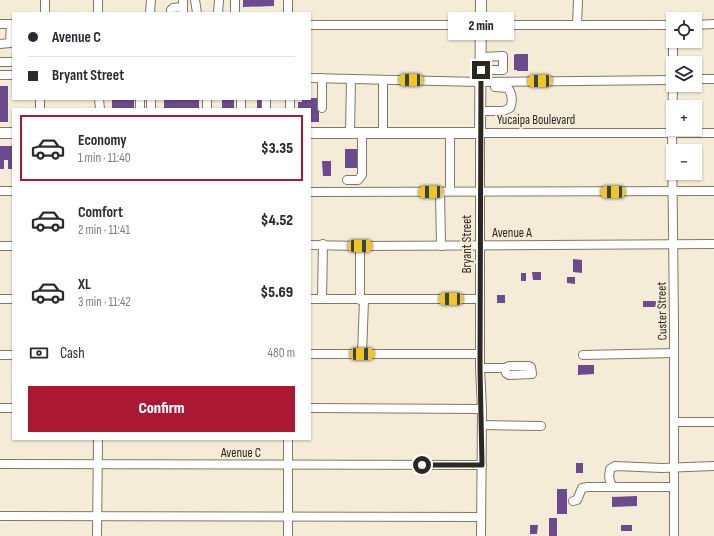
<!DOCTYPE html>
<html lang="en">
<head>
<meta charset="utf-8">
<style>
	:root { --surface:#fff; --page:#f7f7f7; --text:#2b2b33; --muted:#7c7c81; --line:#e1e1e2; --accent:#ac1732 }
	body { margin:0; font-family:"Sofia Sans Condensed",sans-serif; background:var(--page); color:var(--text); height:100vh; display:flex; flex-direction:column; font-size:15px; white-space:nowrap }
	* { box-sizing:border-box; margin:0 }
	p { font-size:13px; color:var(--muted) }
	.icon { flex:none; width:22px; height:22px; fill:none; stroke:currentColor; stroke-width:2; stroke-linecap:round; stroke-linejoin:round }
	.map { position:relative; flex:1; overflow:hidden }
	.panel { position:absolute; left:12px; top:108px; width:299px; height:332px; display:flex; flex-direction:column; background:var(--surface); border-radius:0px; box-shadow:0 1px 3px #0004 }
	.panel>* { flex:none }
	.guide { position:absolute; left:12px; top:12px; width:299px; height:88px; border-radius:0px; box-shadow:0 1px 3px #0004; display:grid; align-content:center; height:88px; padding:0 16px; background:var(--surface) }
	.controls { position:absolute; left:666px; top:12px; display:grid; gap:8px }
	.controls a { display:grid; place-items:center; width:36px; height:36px; border-radius:0px; background:var(--surface); box-shadow:0 1px 3px #0004; font-size:20px }
	.end { position:absolute; width:18px; height:18px; margin:-9px; border:5px solid #2c2821; background:#fff; box-shadow:0 0 0 2px #fff }
	.from { border-radius:50% }
	.bubble { position:absolute; height:28px; border-radius:0px; background:var(--surface); box-shadow:0 1px 3px #0004; font-size:13px; font-weight:800; line-height:28px; text-align:center }
	.car { position:absolute; width:12px; height:24px; margin:-12px -6px; border-radius:5px; box-shadow:0 0 3px 1px #0007; background:linear-gradient(#f5c518 24%,#345 0 40%,#f5c518 0 76%,#345 0 86%,#f5c518 0) }
	.guide b { display:flex; align-items:center; gap:14px; height:38px; font-size:15px }
	.guide b+b { border-top:1px solid var(--line) }
	.guide i { width:10px; height:10px; background:var(--text) }
	ul { padding:7px 0 0; list-style:none }
	li { display:flex; align-items:center; gap:12px; height:66px; margin:0 8px 6px; padding:0 8px; border:2px solid transparent; border-radius:0px }
	li div { flex:1 }
	li b { display:block; font-size:15px }
	li em { font-style:normal; font-weight:800 }
	li.active { border-color:var(--accent) }
	li>.icon { width:36px; height:36px; stroke-width:1.5 }
	.pay { display:flex; align-items:center; gap:10px; height:44px; padding:0 16px; font-size:15px }
	.pay p { margin-inline-start:auto }
	.cta { display:flex; gap:8px; margin-top:auto; padding:8px 16px }
	.cta a { flex:1; height:46px; border-radius:0px; background:var(--accent); color:#fff; font-size:16px; font-weight:800; line-height:46px; text-align:center }
	.map>svg:first-child { display:block }
	.building { fill:#6b4a8d }
	.lines { fill:none; stroke-linecap:round; stroke-linejoin:round }
	.minor-casing { stroke:#807766; stroke-width:10 }
	.major-casing { stroke:#807766; stroke-width:12 }
	.minor { stroke:#fff; stroke-width:8 }
	.major { stroke:#fff; stroke-width:10 }
	.route { stroke:#2c2821; stroke-width:5 }
	.labels { text-anchor:middle; dominant-baseline:central; stroke-width:4; stroke-linejoin:round; paint-order:stroke }
	.street-label { font-size:13px; fill:#2c2821; stroke:#f5ecd8 }
</style>
</head>
<body>
<div class="map">
<svg width="714" height="536" viewBox="0 0 714 536">
	<rect width="100%" height="100%" fill="#f5ecd8"/>
	<g class="building">
		<path d="M243,0H274V6L243,7Z"/>
		<path d="M516,54H528V71H517V70H514V55Z"/>
		<rect x="0" y="86" width="8" height="36"/>
		<path d="M310,98H319V122H310V109H298V102H302V99H310Z"/>
		<rect x="112" y="99" width="22" height="10"/>
		<rect x="164" y="99" width="35" height="10"/>
		<rect x="222" y="99" width="12" height="10"/>
		<rect x="257" y="99" width="6" height="10"/>
		<path d="M0,146H13V169H8V160H4V169H0Z"/>
		<rect x="345" y="149" width="12" height="19"/>
		<path d="M322,161H331V176H323Z"/>
		<path d="M573,259L582,260V273L573,272Z"/>
		<path d="M532,272H541V280H533Z"/>
		<rect x="521" y="273" width="5" height="8"/>
		<path d="M567,277H575V284L567,283Z"/>
		<rect x="497" y="295" width="8" height="8"/>
		<rect x="643" y="301" width="14" height="6"/>
		<path d="M578,365H594V374L578,375Z"/>
		<rect x="576" y="463" width="7" height="10"/>
		<rect x="557" y="489" width="10" height="25"/>
		<path d="M637,496V506L612,507V497Z"/>
		<rect x="549" y="518" width="8" height="18"/>
		<path d="M530,525H538L537,534H530Z"/>
		<rect x="621" y="525" width="11" height="6"/>
	</g>
	<g class="lines">
		<defs>
			<g id="minor">
				<path d="M45,0V13"/>
				<path d="M98,0V13"/>
				<path d="M183,0V13"/>
				<path d="M195,0L197,13"/>
				<path d="M235,0V13"/>
				<path d="M150,13L151,0"/>
				<path d="M171,13V10L173,8L182,7"/>
				<path d="M218,13L219,0"/>
				<path d="M288,13V0"/>
				<path d="M0,24H13"/>
				<path d="M11,24L10,43H13"/>
				<path d="M310,25H673"/>
				<path d="M577,25L578,0"/>
				<path d="M695,25L714,24"/>
				<path d="M673,41V63"/>
				<path d="M0,44L10,43"/>
				<path d="M481,57L503,56V70H481"/>
				<path d="M0,62H13"/>
				<path d="M0,75H13"/>
				<path d="M310,78L480,82L673,80"/>
				<path d="M322,78V108"/>
				<path d="M695,79H714"/>
				<path d="M673,85L672,133L674,325V536"/>
				<path d="M40,99V109"/>
				<path d="M99,99L100,109"/>
				<path d="M140,99V109"/>
				<path d="M151,99V109"/>
				<path d="M207,99V109"/>
				<path d="M241,99V109"/>
				<path d="M266,99V109"/>
				<path d="M290,109V99"/>
				<path d="M480,111H503L510,108C513,101 512,94 508,88L495,87"/>
				<path d="M350,133L351,79"/>
				<path d="M383,133V80"/>
				<path d="M347,180H358L362,175V133"/>
				<path d="M0,191H13"/>
				<path d="M450,191V133"/>
				<path d="M310,192L714,191"/>
				<path d="M440,192L441,246"/>
				<path d="M310,245L360,246L714,244"/>
				<path d="M0,246H13"/>
				<path d="M0,299H13"/>
				<path d="M310,299H480"/>
				<path d="M322,299L323,244"/>
				<path d="M360,300V246"/>
				<path d="M310,354H480"/>
				<path d="M362,354L364,300"/>
				<path d="M0,355H13"/>
				<path d="M583,355L674,353"/>
				<path d="M480,368H505L509,366H529L531,367L532,374L509,375L506,373L505,368"/>
				<path d="M0,408H13"/>
				<path d="M310,408L482,409"/>
				<path d="M674,422H714"/>
				<path d="M482,425L541,426"/>
				<path d="M0,464L482,465"/>
				<path d="M674,487H614C608,482 609,476 610,469L615,466L662,468L714,466"/>
				<path d="M573,501L577,500L582,488L588,487H614"/>
				<path d="M0,516L481,517"/>
				<path d="M97,536L98,439"/>
				<path d="M288,536V439"/>
				<path d="M481,536L482,409L480,368V133H714"/>
			</g>
			<g id="major">
				<path d="M0,133H13"/>
				<path d="M310,133H480L481,0"/>
			</g>
		</defs>
		<use href="#minor" class="minor-casing"/>
		<use href="#major" class="major-casing"/>
		<use href="#minor" class="minor"/>
		<use href="#major" class="major"/>
	</g>
	<g class="lines">
		<path class="route" d="M422,465H482L480,368L481,70"/>
	</g>
	<g class="labels">
		<g class="street-label">
			<text x="536" y="120">Yucaipa Boulevard</text>
			<text x="512" y="233">Avenue A</text>
			<text transform="translate(467 244) rotate(-90)">Bryant Street</text>
			<text transform="translate(662 311) rotate(-91)">Custer Street</text>
			<text x="241" y="453">Avenue C</text>
		</g>
	</g>
</svg>
<div class="controls">
<a><svg class="icon" aria-label="locate" viewBox="0 0 24 24"><circle cx="12" cy="12" r="6"/><path d="M12 2v4M12 18v4M2 12h4M18 12h4"/></svg></a>
<a><svg class="icon" aria-label="layers" viewBox="0 0 24 24"><path d="M12 4l9 5-9 5-9-5zM3 14l9 5 9-5"/></svg></a>
<a>+</a>
<a>−</a>
</div>
<i class="end from" style="left:422px;top:465px"></i>
<i class="end" style="left:481px;top:70px"></i>
<div class="bubble" style="left:448px;top:12px;width:66px">2 min</div>
<i class="car" style="left:411px;top:80px;rotate:271deg"></i>
<i class="car" style="left:540px;top:81px;rotate:269deg"></i>
<i class="car" style="left:431px;top:192px;rotate:269deg"></i>
<i class="car" style="left:613px;top:192px;rotate:270deg"></i>
<i class="car" style="left:360px;top:246px;rotate:90deg"></i>
<i class="car" style="left:451px;top:299px;rotate:270deg"></i>
<i class="car" style="left:362px;top:354px;rotate:90deg"></i>
<div class="guide">
<b><i class="from"></i>Avenue C</b>
<b><i></i>Bryant Street</b>
</div>
<section class="panel">
<ul>
<li class="active"><svg class="icon" aria-label="car" viewBox="0 0 24 24"><path d="M5 17H2v-5l4-1 3-4h7l3 4 3 1v5h-3M9 17h6M6 11h13"/><circle cx="7" cy="17" r="2"/><circle cx="17" cy="17" r="2"/></svg><div><b>Economy</b><p>1 min · 11:40</p></div><em>$3.35</em></li>
<li><svg class="icon" aria-label="car" viewBox="0 0 24 24"><path d="M5 17H2v-5l4-1 3-4h7l3 4 3 1v5h-3M9 17h6M6 11h13"/><circle cx="7" cy="17" r="2"/><circle cx="17" cy="17" r="2"/></svg><div><b>Comfort</b><p>2 min · 11:41</p></div><em>$4.52</em></li>
<li><svg class="icon" aria-label="car" viewBox="0 0 24 24"><path d="M5 17H2v-5l4-1 3-4h7l3 4 3 1v5h-3M9 17h6M6 11h13"/><circle cx="7" cy="17" r="2"/><circle cx="17" cy="17" r="2"/></svg><div><b>XL</b><p>3 min · 11:42</p></div><em>$5.69</em></li>
</ul>
<div class="pay"><svg class="icon" aria-label="cash" viewBox="0 0 24 24"><path d="M3 7h18v10H3z"/><circle cx="12" cy="12" r="2"/></svg>Cash<p>480 m</p></div>
<div class="cta"><a>Confirm</a></div>
</section>
</div>
</body>
</html>
